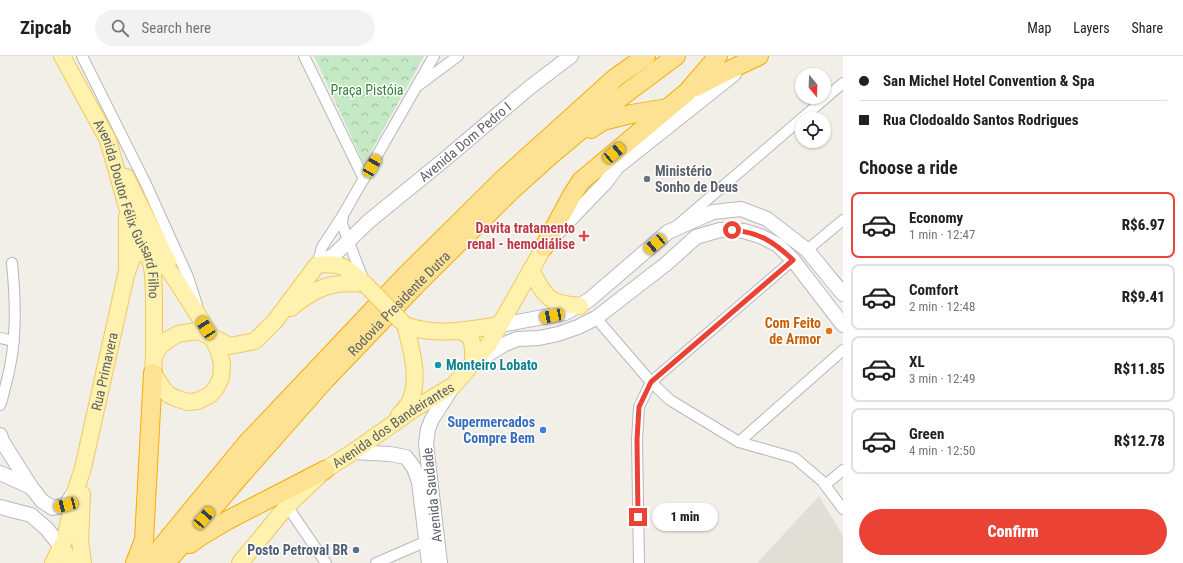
<!DOCTYPE html>
<html lang="en">
<head>
<meta charset="utf-8">
<style>
	:root { --surface:#fff; --page:#f2f2f2; --text:#202124; --muted:#757577; --line:#e0e0e0; --accent:#ea4335 }
	body { margin:0; font-family:"Roboto Condensed",sans-serif; background:var(--page); color:var(--text); height:100vh; display:flex; flex-direction:column; font-size:15px; white-space:nowrap }
	* { box-sizing:border-box; margin:0 }
	p { font-size:13px; color:var(--muted) }
	.icon { flex:none; width:22px; height:22px; fill:none; stroke:currentColor; stroke-width:2; stroke-linecap:round; stroke-linejoin:round }
	.map { position:relative; flex:1; overflow:hidden }
	.details { display:flex; flex-direction:column; background:var(--surface); width:340px }
	.details>* { flex:none }
	.top-card { display:grid; align-content:center; height:88px; padding:0 16px; background:var(--surface) }
	.needle { width:26px; rotate:161deg }
	.controls { position:absolute; left:795px; top:12px; display:grid; gap:8px }
	.controls a { display:grid; place-items:center; width:36px; height:36px; border-radius:50%; background:var(--surface); box-shadow:0 1px 3px #0004; font-size:20px }
	.end { position:absolute; width:18px; height:18px; margin:-9px; border:5px solid #ea4335; background:#fff; box-shadow:0 0 0 2px #fff }
	.from { border-radius:50% }
	.bubble { position:absolute; height:28px; border-radius:14px; background:var(--surface); box-shadow:0 1px 3px #0004; font-size:13px; font-weight:800; line-height:28px; text-align:center }
	.car { position:absolute; width:12px; height:24px; margin:-12px -6px; border-radius:5px; box-shadow:0 0 3px 1px #0007; background:linear-gradient(#f5c518 24%,#345 0 40%,#f5c518 0 76%,#345 0 86%,#f5c518 0) }
	.top-card b { display:flex; align-items:center; gap:14px; height:38px; font-size:15px }
	.top-card b+b { border-top:1px solid var(--line) }
	.top-card i { width:10px; height:10px; background:var(--text) }
	ul { padding:0; list-style:none }
	li { display:flex; align-items:center; gap:12px; height:66px; margin:0 8px 6px; padding:0 8px; border:2px solid var(--line); border-radius:8px }
	li div { flex:1 }
	li b { display:block; font-size:15px }
	li em { font-style:normal; font-weight:800 }
	li.selected { border-color:var(--accent) }
	li>.icon { width:36px; height:36px; stroke-width:1.5 }
	h2 { padding:0 16px; font-size:18px; line-height:48px }
	.primary-button { display:flex; gap:8px; margin-top:auto; padding:8px 16px }
	.primary-button a { flex:1; height:46px; border-radius:24px; background:var(--accent); color:#fff; font-size:16px; font-weight:800; line-height:46px; text-align:center }
	header { display:flex; align-items:center; gap:24px; box-sizing:border-box; height:56px; padding:0 20px; background:var(--surface); border-bottom:1px solid var(--line) }
	header strong { font-size:19px }
	nav { display:flex; gap:22px; margin-inline-start:auto; font-size:14px }
	.search { width:280px; height:36px; background:var(--page); display:flex; align-items:center; gap:10px; box-sizing:border-box; padding:0 14px; border-radius:22px; color:var(--muted); font-size:15px }
	main { display:flex; flex:1; min-height:0 }
	.map>svg:first-child { display:block }
	.education { fill:#e1ded6 }
	.forest { fill:url(#forest-crowns) }
	.lines { fill:none; stroke-linecap:round; stroke-linejoin:round }
	.street-casing { stroke:#b5b8bc; stroke-width:12 }
	.secondary-casing { stroke:#b6babf; stroke-width:16 }
	.primary-casing { stroke:#f2c960; stroke-width:18 }
	.highway-casing { stroke:#f9ab00; stroke-width:20 }
	.street { stroke:#fff; stroke-width:10 }
	.secondary { stroke:#fff; stroke-width:14 }
	.primary { stroke:#fff2af; stroke-width:16 }
	.highway { stroke:#fde293; stroke-width:18 }
	.primary-bridge-casing { stroke:#f2c960; stroke-width:18; stroke-linecap:butt }
	.primary-bridge { stroke:#fff2af; stroke-width:16 }
	.route { stroke:#ea4335; stroke-width:5 }
	.worship-dot { fill:#6b7280; stroke:#fff; stroke-width:1.5 }
	.health-dot { fill:#e0444e; stroke:#fff; stroke-width:1.5 }
	.food-dot { fill:#e8710a; stroke:#fff; stroke-width:1.5 }
	.culture-dot { fill:#0f9aa8; stroke:#fff; stroke-width:1.5 }
	.shop-dot { fill:#3f7fe0; stroke:#fff; stroke-width:1.5 }
	.service-dot { fill:#5c6f8a; stroke:#fff; stroke-width:1.5 }
	.labels { text-anchor:middle; dominant-baseline:central; stroke-width:3; stroke-linejoin:round; paint-order:stroke }
	.park-label { font-size:14px; fill:#348238; stroke:#fff }
	.street-label { font-size:14px; fill:#5f6368; stroke:#fff }
	.worship-label { font-size:14px; font-weight:bold; fill:#5b616d; stroke:#fff; text-anchor:start }
	.health-label { font-size:14px; font-weight:bold; fill:#be3a42; stroke:#fff; text-anchor:end }
	.food-label { font-size:14px; font-weight:bold; fill:#c56008; stroke:#fff; text-anchor:end }
	.culture-label { font-size:14px; font-weight:bold; fill:#0d838f; stroke:#fff; text-anchor:start }
	.shop-label { font-size:14px; font-weight:bold; fill:#366cbe; stroke:#fff; text-anchor:end }
	.service-label { font-size:14px; font-weight:bold; fill:#4e5e75; stroke:#fff; text-anchor:end }
</style>
</head>
<body>
<header>
<strong>Zipcab</strong>
<div class="search"><svg class="icon" aria-label="search" viewBox="0 0 24 24"><circle cx="10" cy="10" r="6"/><path d="M15 15l6 6"/></svg>Search here</div>
<nav><a>Map</a><a>Layers</a><a>Share</a></nav>
</header>
<main>
<div class="map">
<svg width="843" height="507" viewBox="0 0 843 507">
	<defs>
		<pattern id="forest-crowns" width="20" height="18" patternUnits="userSpaceOnUse"><rect width="20" height="18" fill="#c5e8c5"/><path d="M2 6a3 3 0 1 1 6 0M12 15a3 3 0 1 1 6 0" fill="none" stroke="#a3c0a4"/></pattern>
	</defs>
	<rect width="100%" height="100%" fill="#f1efe8"/>
	<path class="education" d="M819,440L843,480V507H757Z"/>
	<path class="forest" d="M314,0H424L364,108Z"/>
	<g class="lines">
		<defs>
			<g id="street">
				<path d="M82,0L145,126L188,221L197,249"/>
				<path d="M304,0L364,123"/>
				<path d="M419,29L458,0"/>
				<path d="M343,159L342,168L363,223"/>
				<path d="M679,168L843,27"/>
				<path d="M807,194L843,164"/>
				<path d="M317,209L322,191L343,159L434,0"/>
				<path d="M596,262L651,326L670,344L739,386L795,402L822,425L843,453"/>
				<path d="M0,282L14,285"/>
				<path d="M0,349C3,342 4,335 6,328C17,288 16,248 12,207"/>
				<path d="M739,386L843,294"/>
				<path d="M825,429L843,414"/>
				<path d="M287,450L326,507"/>
				<path d="M376,507L427,485"/>
				<path d="M639,507L637,384L639,351L651,326L793,204"/>
			</g>
			<g id="secondary">
				<path d="M554,180L605,127L617,111L734,18"/>
				<path id="s1" d="M317,209L334,199L369,165L444,104L529,32L571,0"/>
				<path d="M500,269L565,257L589,244L668,176L713,156L741,153L767,163L807,194L843,238"/>
				<path d="M477,305L505,288L517,283L539,282L558,278L578,271L596,262L666,208L696,181L720,174L744,175L760,180L778,189L793,204L843,269"/>
				<path d="M0,379L2,385L31,431L42,445L53,452L66,449L75,435"/>
				<path d="M353,396L390,398L406,401L414,412L419,426L429,507"/>
				<path d="M0,417L31,431"/>
				<path d="M0,451L31,459L47,473L61,491"/>
				<path d="M440,507L426,388L428,373L432,363L454,329"/>
			</g>
			<g id="primary">
				<path id="s2" d="M62,0L108,84L127,151L134,171L141,186L147,194L150,203L153,217L154,240V300L153,317L164,334L169,339L178,343L188,346L198,345L210,339L216,332L221,322L222,308L219,296L212,281L177,226L159,200L147,194"/>
				<path d="M126,121L168,206"/>
				<path d="M127,213V160"/>
				<path d="M531,214C546,242 547,247 580,250"/>
				<path d="M291,252C301,243 319,231 333,229C343,227 354,227 365,228"/>
				<path d="M405,269C436,281 468,274 500,269"/>
				<path d="M460,275L471,281L473,293V307"/>
				<path d="M154,300L161,289L169,283L178,278L197,275L212,281L230,290L255,285L275,265L317,209C342,206 347,212 365,228"/>
				<path d="M399,359C402,356 406,352 409,347C421,326 411,290 405,269"/>
				<path d="M82,438L80,485L83,507"/>
				<path d="M61,491L72,507"/>
				<path id="s3" d="M53,507L65,483L76,433L83,412L126,219L133,200L147,194"/>
				<path id="s4" d="M240,507L287,450L325,414L353,396L414,353L454,329L489,288L544,191"/>
			</g>
			<g id="highway">
				<path d="M696,31L715,21L759,0"/>
				<path d="M591,73L603,65L631,58L668,52"/>
				<path d="M544,191L572,139L581,125L687,36L718,0"/>
				<path d="M190,488L198,482L228,464L325,414"/>
				<path d="M135,507L144,484L153,317"/>
				<path d="M148,507L246,388L406,219L503,123L615,22L646,0"/>
				<path id="s5" d="M166,507L242,418L326,323L416,229L512,134L552,98L613,47L676,0"/>
			</g>
		</defs>
		<use href="#street" class="street-casing"/>
		<use href="#secondary" class="secondary-casing"/>
		<use href="#primary" class="primary-casing"/>
		<use href="#highway" class="highway-casing"/>
		<use href="#street" class="street"/>
		<use href="#secondary" class="secondary"/>
		<use href="#primary" class="primary"/>
		<use href="#highway" class="highway"/>
		<defs>
			<path id="primary-bridge" d="M365,228L405,269"/>
		</defs>
		<use href="#primary-bridge" class="primary-bridge-casing"/>
		<use href="#primary-bridge" class="primary-bridge"/>
	</g>
	<g class="lines">
		<path class="route" d="M638,461L637,384L639,351L651,326L793,204C774,186 759,176 732,174"/>
	</g>
	<circle class="worship-dot" cx="647" cy="123" r="4"/>
	<path class="health-dot" d="M582 174h4v4h4v4h-4v4h-4v-4h-4v-4h4z"/>
	<circle class="food-dot" cx="829" cy="275" r="4"/>
	<circle class="culture-dot" cx="438" cy="309" r="4"/>
	<circle class="shop-dot" cx="543" cy="374" r="4"/>
	<circle class="service-dot" cx="356" cy="494" r="4"/>
	<g class="labels">
		<g class="park-label">
			<text x="367" y="34">Praça Pistóia</text>
		</g>
		<g class="street-label">
			<text stroke="none"><textPath href="#s1" startOffset="193">Avenida Dom Pedro I</textPath></text>
			<text stroke="none"><textPath href="#s2" startOffset="168">Avenida Doutor Félix Guisard Filho</textPath></text>
			<text stroke="none"><textPath href="#s5" startOffset="349">Rodovia Presidente Dutra</textPath></text>
			<text stroke="none"><textPath href="#s3" startOffset="199">Rua Primavera</textPath></text>
			<text stroke="none"><textPath href="#s4" startOffset="208">Avenida dos Bandeirantes</textPath></text>
			<text transform="translate(432 439) rotate(-96)">Avenida Saudade</text>
		</g>
		<g class="worship-label">
			<text x="655" y="115">Ministério<tspan x="655" dy="16">Sonho de Deus</tspan></text>
		</g>
		<g class="health-label">
			<text x="575" y="172">Davita tratamento<tspan x="575" dy="16">renal - hemodiálise</tspan></text>
		</g>
		<g class="food-label">
			<text x="821" y="267">Com Feito<tspan x="821" dy="16">de Armor</tspan></text>
		</g>
		<g class="culture-label">
			<text x="446" y="309">Monteiro Lobato</text>
		</g>
		<g class="shop-label">
			<text x="535" y="366">Supermercados<tspan x="535" dy="16">Compre Bem</tspan></text>
		</g>
		<g class="service-label">
			<text x="348" y="494">Posto Petroval BR</text>
		</g>
	</g>
</svg>
<div class="controls">
<a><svg class="needle" viewBox="-14 -14 28 28"><path d="M0-13l5 13h-10z" fill="#e53935"/><path d="M0 13l5-13h-10z" fill="#757577"/></svg></a>
<a><svg class="icon" aria-label="locate" viewBox="0 0 24 24"><circle cx="12" cy="12" r="6"/><path d="M12 2v4M12 18v4M2 12h4M18 12h4"/></svg></a>
</div>
<i class="end from" style="left:732px;top:174px"></i>
<i class="end" style="left:638px;top:461px"></i>
<div class="bubble" style="left:652px;top:447px;width:66px">1 min</div>
<i class="car" style="left:614px;top:97px;rotate:50deg"></i>
<i class="car" style="left:372px;top:110px;rotate:30deg"></i>
<i class="car" style="left:655px;top:188px;rotate:230deg"></i>
<i class="car" style="left:552px;top:260px;rotate:259deg"></i>
<i class="car" style="left:206px;top:272px;rotate:327deg"></i>
<i class="car" style="left:66px;top:449px;rotate:256deg"></i>
<i class="car" style="left:204px;top:462px;rotate:41deg"></i>
</div>
<section class="details">
<div class="top-card">
<b><i class="from"></i>San Michel Hotel Convention &amp; Spa</b>
<b><i></i>Rua Clodoaldo Santos Rodrigues</b>
</div>
<h2>Choose a ride</h2>
<ul>
<li class="selected"><svg class="icon" aria-label="car" viewBox="0 0 24 24"><path d="M5 17H2v-5l4-1 3-4h7l3 4 3 1v5h-3M9 17h6M6 11h13"/><circle cx="7" cy="17" r="2"/><circle cx="17" cy="17" r="2"/></svg><div><b>Economy</b><p>1 min · 12:47</p></div><em>R$6.97</em></li>
<li><svg class="icon" aria-label="car" viewBox="0 0 24 24"><path d="M5 17H2v-5l4-1 3-4h7l3 4 3 1v5h-3M9 17h6M6 11h13"/><circle cx="7" cy="17" r="2"/><circle cx="17" cy="17" r="2"/></svg><div><b>Comfort</b><p>2 min · 12:48</p></div><em>R$9.41</em></li>
<li><svg class="icon" aria-label="car" viewBox="0 0 24 24"><path d="M5 17H2v-5l4-1 3-4h7l3 4 3 1v5h-3M9 17h6M6 11h13"/><circle cx="7" cy="17" r="2"/><circle cx="17" cy="17" r="2"/></svg><div><b>XL</b><p>3 min · 12:49</p></div><em>R$11.85</em></li>
<li><svg class="icon" aria-label="car" viewBox="0 0 24 24"><path d="M5 17H2v-5l4-1 3-4h7l3 4 3 1v5h-3M9 17h6M6 11h13"/><circle cx="7" cy="17" r="2"/><circle cx="17" cy="17" r="2"/></svg><div><b>Green</b><p>4 min · 12:50</p></div><em>R$12.78</em></li>
</ul>
<div class="primary-button"><a>Confirm</a></div>
</section>
</main>
</body>
</html>
